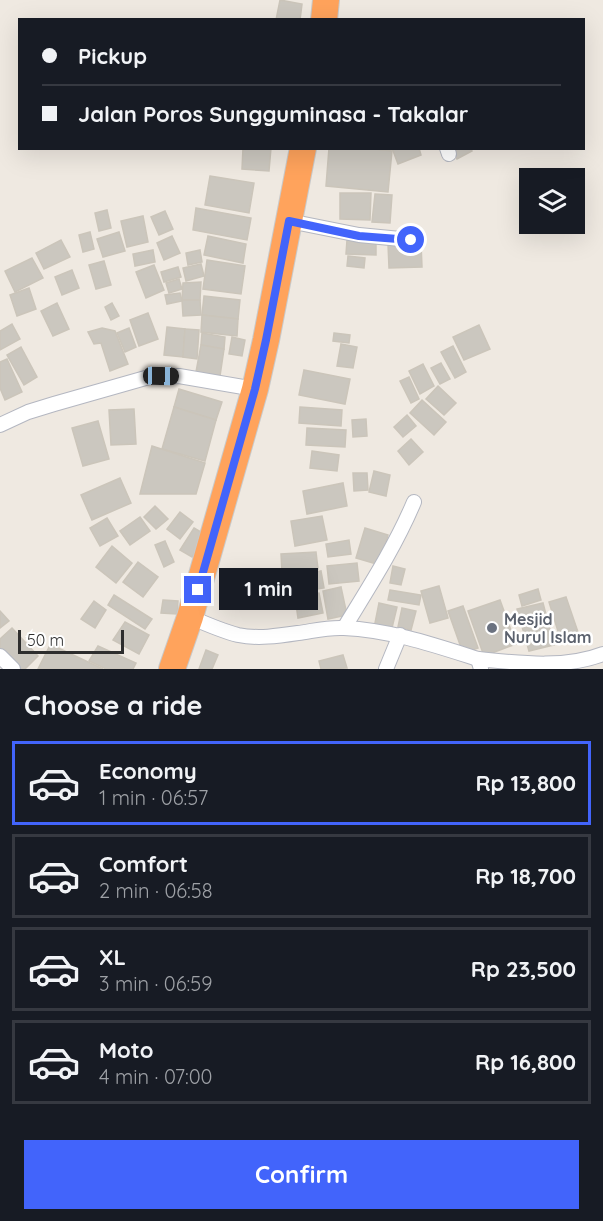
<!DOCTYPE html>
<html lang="en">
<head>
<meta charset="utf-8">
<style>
	:root { --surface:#171b24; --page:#20242c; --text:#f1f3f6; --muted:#9ea1a6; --line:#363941; --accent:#4264fb }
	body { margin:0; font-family:Quicksand,sans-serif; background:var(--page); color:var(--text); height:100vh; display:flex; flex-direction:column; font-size:22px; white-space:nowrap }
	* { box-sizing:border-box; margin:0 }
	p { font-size:20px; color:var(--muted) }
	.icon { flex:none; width:33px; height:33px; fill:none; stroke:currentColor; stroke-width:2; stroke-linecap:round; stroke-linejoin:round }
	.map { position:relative; height:669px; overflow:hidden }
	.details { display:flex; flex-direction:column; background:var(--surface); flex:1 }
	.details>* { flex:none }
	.guide { position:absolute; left:18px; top:18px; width:567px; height:132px; border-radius:0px; box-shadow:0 6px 24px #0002; display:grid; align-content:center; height:132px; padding:0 24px; background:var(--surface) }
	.tools { position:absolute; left:519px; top:168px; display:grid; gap:12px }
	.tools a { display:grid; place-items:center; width:66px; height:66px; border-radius:0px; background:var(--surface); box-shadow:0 6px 24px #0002; font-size:30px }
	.scale { position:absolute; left:18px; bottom:15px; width:106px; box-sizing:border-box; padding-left:6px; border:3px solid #2e2e2e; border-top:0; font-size:16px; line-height:21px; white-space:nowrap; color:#2e2e2e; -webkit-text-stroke:4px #fff; paint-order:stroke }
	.end { position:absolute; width:27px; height:27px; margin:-14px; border:8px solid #4264fb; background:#fff; box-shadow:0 0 0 3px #fff }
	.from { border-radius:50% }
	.bubble { position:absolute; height:42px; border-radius:0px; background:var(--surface); box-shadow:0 6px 24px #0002; font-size:20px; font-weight:700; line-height:42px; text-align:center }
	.car { position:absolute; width:18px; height:36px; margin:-18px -9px; border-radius:8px; box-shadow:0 0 4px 2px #0007; background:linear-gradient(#222 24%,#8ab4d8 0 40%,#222 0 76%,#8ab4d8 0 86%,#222 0) }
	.guide b { display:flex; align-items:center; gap:21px; height:57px; font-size:22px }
	.guide b+b { border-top:2px solid var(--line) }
	.guide i { width:15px; height:15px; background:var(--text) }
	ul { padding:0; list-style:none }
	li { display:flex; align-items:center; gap:18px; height:84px; margin:0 12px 9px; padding:0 12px; border:3px solid var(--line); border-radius:0px }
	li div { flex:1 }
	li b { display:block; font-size:22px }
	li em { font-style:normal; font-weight:700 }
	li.on { border-color:var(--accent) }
	li>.icon { width:54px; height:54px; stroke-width:1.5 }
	h2 { padding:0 24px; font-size:27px; line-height:72px }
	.button { display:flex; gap:12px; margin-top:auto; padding:12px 24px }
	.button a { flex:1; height:69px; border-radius:0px; background:var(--accent); color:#fff; font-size:24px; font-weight:700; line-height:69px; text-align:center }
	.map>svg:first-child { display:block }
	.building { fill:#cbc7bf; stroke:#cbc5ba; stroke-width:1.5 }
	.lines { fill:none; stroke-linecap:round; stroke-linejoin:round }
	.street-casing { stroke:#b4b7c1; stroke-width:16 }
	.highway-casing { stroke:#c9c9c9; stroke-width:28 }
	.street { stroke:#fff; stroke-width:14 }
	.highway { stroke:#ffa35c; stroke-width:26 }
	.route { stroke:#4264fb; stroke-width:8 }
	.worship-dot { fill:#6b7280; stroke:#fff; stroke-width:2 }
	.labels { text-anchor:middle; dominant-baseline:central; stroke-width:5; stroke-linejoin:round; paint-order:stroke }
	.worship-label { font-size:16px; font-weight:bold; fill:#5b616d; stroke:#fff; text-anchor:start }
</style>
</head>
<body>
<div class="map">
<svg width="603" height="669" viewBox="0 0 603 669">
	<rect width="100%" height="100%" fill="#efe9e1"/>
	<g class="building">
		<path d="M280,0L302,4L300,20H276Z"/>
		<path d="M243,148H271L269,171L242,169Z"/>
		<path d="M329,148H366L392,151L388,192L326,186Z"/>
		<path d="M392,148H419L421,155L398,164Z"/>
		<path d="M451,148H470L472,151L457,159Z"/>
		<path d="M210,176L254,183L249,213L205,205Z"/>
		<path d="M340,193H371L370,220L340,219Z"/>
		<path d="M375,194L392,195L390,223L372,222Z"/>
		<path d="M196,208L251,218L247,240L193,230Z"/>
		<path d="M107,210L111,228L99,231L95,213Z"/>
		<path d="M165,211L173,229L159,235L151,217Z"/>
		<path d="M143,216L148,242L127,247L121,221Z"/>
		<path d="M90,232L94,249L83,252L79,235Z"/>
		<path d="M119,232L125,251L103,257L97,239Z"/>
		<path d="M172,236L180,253L164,260L157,243Z"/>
		<path d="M208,236L246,244L243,263L204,255Z"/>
		<path d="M61,240L70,257L44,269L36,253Z"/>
		<path d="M347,240L376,241V255L346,254Z"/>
		<path d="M421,243L422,267L389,268L388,244Z"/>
		<path d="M153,250L155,262L135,266L133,254Z"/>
		<path d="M200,250L202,262L188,265L186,253Z"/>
		<path d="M348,256L365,258L364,268L347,266Z"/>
		<path d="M32,258L43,278L15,292L5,271Z"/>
		<path d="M207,260L245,266L241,294L203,289Z"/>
		<path d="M104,261L111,285L96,289L89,265Z"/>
		<path d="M201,264L204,276L186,281L183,268Z"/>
		<path d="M154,265L164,290L146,298L136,272Z"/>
		<path d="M178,267L181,277L164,282L161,272Z"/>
		<path d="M72,270L79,288L62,295L55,277Z"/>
		<path d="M179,279L182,289L169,293L166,283Z"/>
		<path d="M201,282L200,300H182L183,283Z"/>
		<path d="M29,288L36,309L17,316L10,295Z"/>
		<path d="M180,293L182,301L167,304L165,295Z"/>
		<path d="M204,296L240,300L238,319L202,315Z"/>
		<path d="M182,300H200L201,315L183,316Z"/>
		<path d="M57,303L69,329L53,336L41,311Z"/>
		<path d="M112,303L119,316L111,320L105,307Z"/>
		<path d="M148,313L158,339L139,346L130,320Z"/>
		<path d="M202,315L238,319L237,336L201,332Z"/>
		<path d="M12,324L20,339L0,350V331Z"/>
		<path d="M479,325L490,349L464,360L453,337Z"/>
		<path d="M167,327L185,329L183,357L164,355Z"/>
		<path d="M102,328L115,331L128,364L110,371L101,343L94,344L88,332Z"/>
		<path d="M129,328L136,347L125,352L117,333Z"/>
		<path d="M185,329L199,330L197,359L183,357Z"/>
		<path d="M202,333L225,337L224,349L201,345Z"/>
		<path d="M334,333L350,335L349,343L333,341Z"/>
		<path d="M232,337L245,340L242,356L229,354Z"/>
		<path d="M341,344L357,347L353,368L337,366Z"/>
		<path d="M201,345L224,349L220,376L196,372Z"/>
		<path d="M453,346L466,372L455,378L441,352Z"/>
		<path d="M21,347L37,377L24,385L7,355Z"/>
		<path d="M7,359L22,392L5,400L0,388V362Z"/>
		<path d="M441,363L450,379L440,384L431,368Z"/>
		<path d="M423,364L434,386L420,394L409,371Z"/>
		<path d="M304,370L350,379L345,404L299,395Z"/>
		<path d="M409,377L419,399L411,403L400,381Z"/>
		<path d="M438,386L456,403L444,415L426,399Z"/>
		<path d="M179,389L222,402L216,420L174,407Z"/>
		<path d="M422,400L446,422L434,435L410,413Z"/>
		<path d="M174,407L216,420L205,461L162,449Z"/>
		<path d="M300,407L342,410L341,426L299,423Z"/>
		<path d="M134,409L136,444L111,445L109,410Z"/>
		<path d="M407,415L416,426L403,437L394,427Z"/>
		<path d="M366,419L367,436L353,437L352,420Z"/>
		<path d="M98,421L109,459L83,466L72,428Z"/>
		<path d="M307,428L346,430L345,447L306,445Z"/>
		<path d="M411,439L423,452L409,465L398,451Z"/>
		<path d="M152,446L205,463L196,494H140Z"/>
		<path d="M312,451L339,455L337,471L310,468Z"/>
		<path d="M374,471L390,475L386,496L369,492Z"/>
		<path d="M353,473H367L368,490L354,491Z"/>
		<path d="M120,478L131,503L92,520L81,495Z"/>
		<path d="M343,483L347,506L307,514L303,491Z"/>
		<path d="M155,506L168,519L156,529L144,517Z"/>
		<path d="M180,512L193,522L180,539L167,529Z"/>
		<path d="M322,516L327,540L295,546L291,521Z"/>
		<path d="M140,517L150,531L130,545L120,531Z"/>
		<path d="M107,518L118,536L100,546L90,528Z"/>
		<path d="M194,528L206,535L192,557L180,550Z"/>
		<path d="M365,528L388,535L380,565L356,558Z"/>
		<path d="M349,540L351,554L328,557L326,544Z"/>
		<path d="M165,541L174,562L164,567L155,545Z"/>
		<path d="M112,546L132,563L116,583L96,567Z"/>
		<path d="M316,552L318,569L282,572L281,554Z"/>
		<path d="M138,562L158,577L143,597L123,582Z"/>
		<path d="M357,563L359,581L329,584L327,566Z"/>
		<path d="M393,566L405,569L401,585L390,583Z"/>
		<path d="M321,571L324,588L292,593L289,577Z"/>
		<path d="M439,586L448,618L430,623L421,591Z"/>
		<path d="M341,587L347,615L328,619L323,591Z"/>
		<path d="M538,589L541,600L522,606L519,595Z"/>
		<path d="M390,590L421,595L419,605L388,600Z"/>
		<path d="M319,593L323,613L298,618L295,597Z"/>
		<path d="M114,595L152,619L145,629L108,605Z"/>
		<path d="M566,597L579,635L561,641L549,602Z"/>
		<path d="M163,600L178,601L177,614L161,613Z"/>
		<path d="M500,600L516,644L484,656L468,611Z"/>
		<path d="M94,601L106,610L95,628L81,619Z"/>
		<path d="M379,603L397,607L391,632L374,628Z"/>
		<path d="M543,603L554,645L529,651L517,609Z"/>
		<path d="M463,606L478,648L463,653L448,611Z"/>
		<path d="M402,608L416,611L411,630L398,627Z"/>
		<path d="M0,611L9,621L0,628Z"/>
		<path d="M125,622L149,635L139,654L113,640Z"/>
		<path d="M12,628L38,656L25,669H17L0,651V639Z"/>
		<path d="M50,645L54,646L103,669H38Z"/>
		<path d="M98,646L136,663L133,669H106L89,661Z"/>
		<path d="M206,650L218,655L212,669H199Z"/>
		<path d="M343,655L347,668L321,669L319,661Z"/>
	</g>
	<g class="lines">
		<defs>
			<g id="street">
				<path d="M447,148L449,154"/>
				<path d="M289,221L359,235L411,240"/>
				<path d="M0,425L28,412L54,404L149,377L179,376L255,389"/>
				<path d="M190,617C206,624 222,631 238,635C258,639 278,636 298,633C313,631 328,627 344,628C390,630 434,645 478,659"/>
				<path d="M344,628C369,587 395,547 414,502"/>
				<path d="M0,656L13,669"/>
				<path d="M386,669L400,635"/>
				<path d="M481,669L478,659C518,663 565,669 603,654"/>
			</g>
			<g id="highway">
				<path d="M324,20L326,0"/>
				<path d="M172,669L190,617L255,389L266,340L303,148"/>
			</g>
		</defs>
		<use href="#street" class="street-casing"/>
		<use href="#highway" class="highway-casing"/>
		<use href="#street" class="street"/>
		<use href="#highway" class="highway"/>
	</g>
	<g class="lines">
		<path class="route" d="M198,590L255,389L266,340L289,221L359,236L411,240"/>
	</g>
	<circle class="worship-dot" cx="492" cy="628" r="6"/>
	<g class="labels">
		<g class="worship-label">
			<text x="504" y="619">Mesjid<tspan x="504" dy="18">Nurul Islam</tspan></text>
		</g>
	</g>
</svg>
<div class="tools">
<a><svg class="icon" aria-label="layers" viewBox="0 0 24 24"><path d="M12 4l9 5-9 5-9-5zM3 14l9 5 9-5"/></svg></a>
</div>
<div class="scale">50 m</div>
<i class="end from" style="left:411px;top:240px"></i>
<i class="end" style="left:198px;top:590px"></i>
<div class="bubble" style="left:219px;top:568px;width:99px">1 min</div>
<i class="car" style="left:161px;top:376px;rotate:91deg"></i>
<div class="guide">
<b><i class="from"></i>Pickup</b>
<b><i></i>Jalan Poros Sungguminasa - Takalar</b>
</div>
</div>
<section class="details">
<h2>Choose a ride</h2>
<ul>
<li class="on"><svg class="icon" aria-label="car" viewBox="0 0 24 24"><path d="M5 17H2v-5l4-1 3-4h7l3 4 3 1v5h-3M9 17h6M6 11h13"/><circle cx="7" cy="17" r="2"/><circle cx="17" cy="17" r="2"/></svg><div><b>Economy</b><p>1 min · 06:57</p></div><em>Rp 13,800</em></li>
<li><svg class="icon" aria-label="car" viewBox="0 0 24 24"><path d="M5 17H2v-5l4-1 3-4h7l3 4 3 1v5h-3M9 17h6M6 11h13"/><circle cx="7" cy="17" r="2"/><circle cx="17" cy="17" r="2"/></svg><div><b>Comfort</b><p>2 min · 06:58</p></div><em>Rp 18,700</em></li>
<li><svg class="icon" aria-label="car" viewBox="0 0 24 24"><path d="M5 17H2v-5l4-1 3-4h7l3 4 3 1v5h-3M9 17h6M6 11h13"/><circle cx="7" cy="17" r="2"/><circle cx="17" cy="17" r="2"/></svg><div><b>XL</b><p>3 min · 06:59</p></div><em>Rp 23,500</em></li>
<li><svg class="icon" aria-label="car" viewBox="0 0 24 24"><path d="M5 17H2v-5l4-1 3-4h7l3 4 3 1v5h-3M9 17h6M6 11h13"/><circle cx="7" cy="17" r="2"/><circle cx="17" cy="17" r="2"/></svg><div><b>Moto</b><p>4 min · 07:00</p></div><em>Rp 16,800</em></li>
</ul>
<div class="button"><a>Confirm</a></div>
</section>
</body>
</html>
